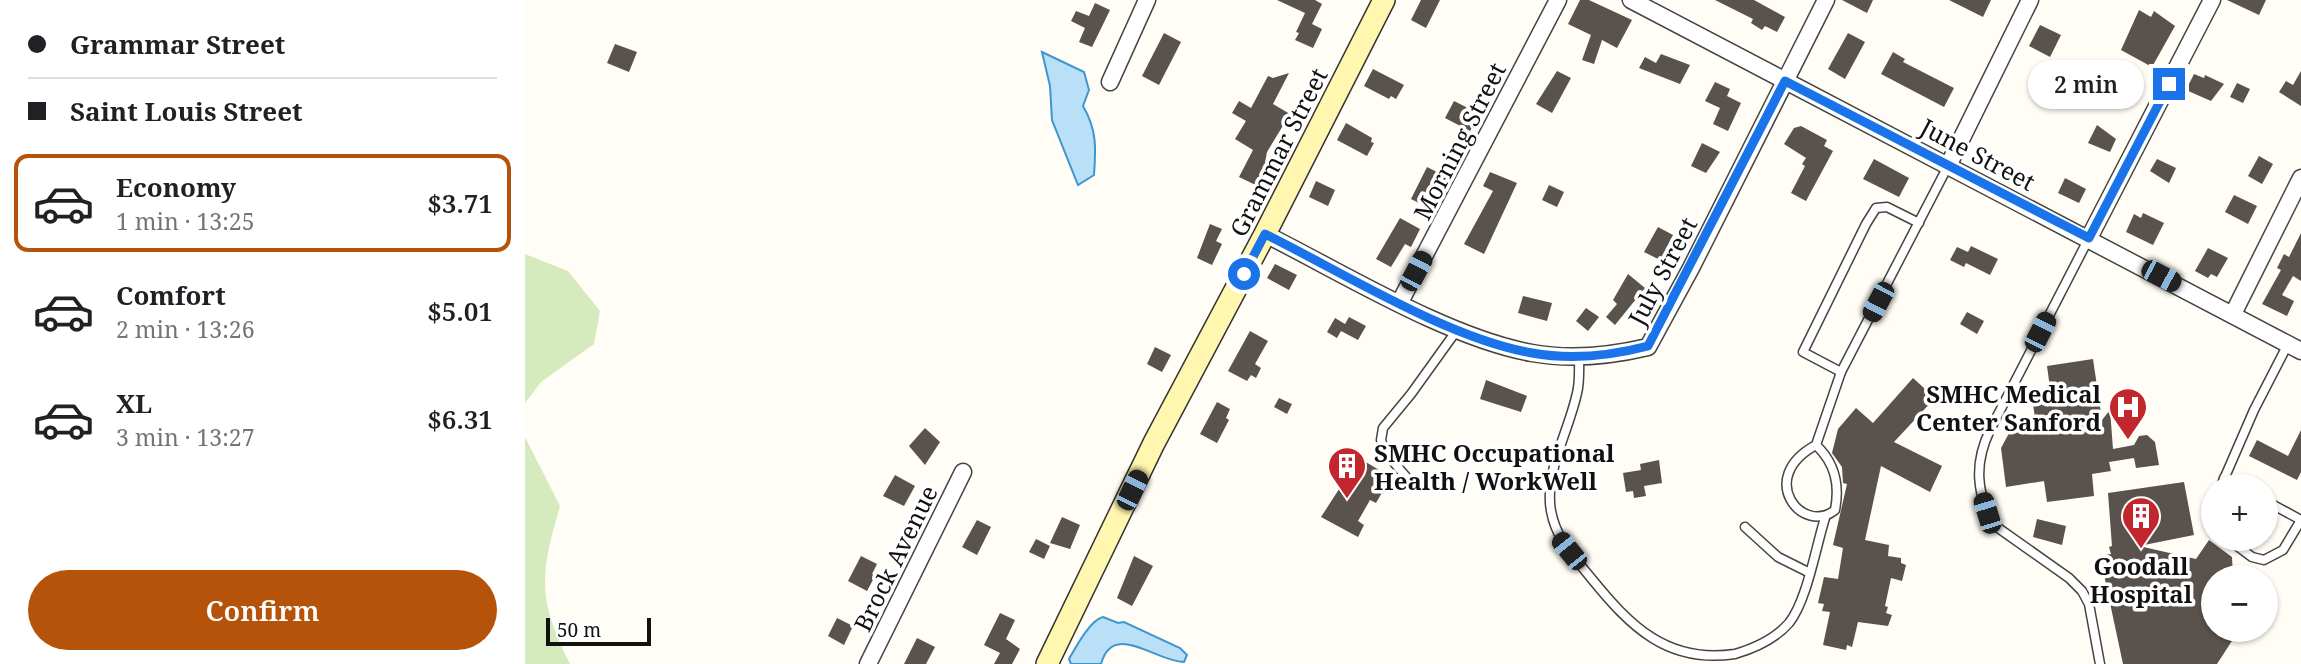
<!DOCTYPE html>
<html lang="en">
<head>
<meta charset="utf-8">
<style>
	:root { --surface:#fff; --page:#f2f2f2; --text:#202124; --muted:#757577; --line:#e0e0e0; --accent:#b45309 }
	body { margin:0; font-family:"Noto Serif",serif; background:var(--page); color:var(--text); height:100vh; display:flex; flex-direction:column; font-size:26px; white-space:nowrap }
	* { box-sizing:border-box; margin:0 }
	p { font-size:23px; color:var(--muted) }
	.icon { flex:none; width:38px; height:38px; fill:none; stroke:currentColor; stroke-width:2; stroke-linecap:round; stroke-linejoin:round }
	.map { position:relative; flex:1; overflow:hidden }
	.drawer { display:flex; flex-direction:column; background:var(--surface); width:525px }
	.drawer>* { flex:none }
	.guide { display:grid; align-content:center; height:154px; padding:0 28px; background:var(--surface) }
	.tools { position:absolute; left:1676px; top:474px; display:grid; gap:14px }
	.tools a { display:grid; place-items:center; width:77px; height:77px; border-radius:50%; background:var(--surface); box-shadow:0 2px 5px #0004; font-size:35px }
	.scale { position:absolute; left:21px; bottom:18px; width:105px; box-sizing:border-box; padding-left:7px; border:4px solid #111; border-top:0; font-size:19px; line-height:24px; white-space:nowrap; color:#111; -webkit-text-stroke:5px #fff; paint-order:stroke }
	.end { position:absolute; width:32px; height:32px; margin:-16px; border:9px solid #1a73e8; background:#fff; box-shadow:0 0 0 4px #fff }
	.from { border-radius:50% }
	.bubble { position:absolute; height:49px; border-radius:24px; background:var(--surface); box-shadow:0 2px 5px #0004; font-size:23px; font-weight:600; line-height:49px; text-align:center }
	.car { position:absolute; width:21px; height:42px; margin:-21px -10px; border-radius:9px; box-shadow:0 0 5px 2px #0007; background:linear-gradient(#222 24%,#8ab4d8 0 40%,#222 0 76%,#8ab4d8 0 86%,#222 0) }
	.guide b { display:flex; align-items:center; gap:24px; height:66px; font-size:26px }
	.guide b+b { border-top:2px solid var(--line) }
	.guide i { width:18px; height:18px; background:var(--text) }
	ul { padding:0; list-style:none }
	li { display:flex; align-items:center; gap:21px; height:98px; margin:0 14px 10px; padding:0 14px; border:4px solid transparent; border-radius:14px }
	li div { flex:1 }
	li b { display:block; font-size:26px }
	li em { font-style:normal; font-weight:600 }
	li.on { border-color:var(--accent) }
	li>.icon { width:63px; height:63px; stroke-width:1.5 }
	.primary-button { display:flex; gap:14px; margin-top:auto; padding:14px 28px }
	.primary-button a { flex:1; height:80px; border-radius:42px; background:var(--accent); color:#fff; font-size:28px; font-weight:600; line-height:80px; text-align:center }
	main { display:flex; flex:1; min-height:0 }
	.map>svg:first-child { display:block }
	.green { fill:#d5ebbd }
	.water { fill:#b9e0f7; stroke:#3f96cf; stroke-width:2 }
	.building { fill:#5a524d }
	.lines { fill:none; stroke-linecap:round; stroke-linejoin:round }
	.lane-casing { stroke:#444; stroke-width:11 }
	.street-casing { stroke:#444; stroke-width:19 }
	.secondary-casing { stroke:#333; stroke-width:24 }
	.lane { stroke:#fff; stroke-width:8 }
	.street { stroke:#fff; stroke-width:16 }
	.secondary { stroke:#fff6b0; stroke-width:21 }
	.route { stroke:#1a73e8; stroke-width:9 }
	.labels { text-anchor:middle; dominant-baseline:central; stroke-width:7; stroke-linejoin:round; paint-order:stroke }
	.street-label { font-size:24px; fill:#111; stroke:#fff }
	.poi-label { font-size:24px; font-weight:bold; fill:#111; stroke:#fff; text-anchor:end }
</style>
</head>
<body>
<main>
<section class="drawer">
<div class="guide">
<b><i class="from"></i>Grammar Street</b>
<b><i></i>Saint Louis Street</b>
</div>
<ul>
<li class="on"><svg class="icon" aria-label="car" viewBox="0 0 24 24"><path d="M5 17H2v-5l4-1 3-4h7l3 4 3 1v5h-3M9 17h6M6 11h13"/><circle cx="7" cy="17" r="2"/><circle cx="17" cy="17" r="2"/></svg><div><b>Economy</b><p>1 min · 13:25</p></div><em>$3.71</em></li>
<li><svg class="icon" aria-label="car" viewBox="0 0 24 24"><path d="M5 17H2v-5l4-1 3-4h7l3 4 3 1v5h-3M9 17h6M6 11h13"/><circle cx="7" cy="17" r="2"/><circle cx="17" cy="17" r="2"/></svg><div><b>Comfort</b><p>2 min · 13:26</p></div><em>$5.01</em></li>
<li><svg class="icon" aria-label="car" viewBox="0 0 24 24"><path d="M5 17H2v-5l4-1 3-4h7l3 4 3 1v5h-3M9 17h6M6 11h13"/><circle cx="7" cy="17" r="2"/><circle cx="17" cy="17" r="2"/></svg><div><b>XL</b><p>3 min · 13:27</p></div><em>$6.31</em></li>
</ul>
<div class="primary-button"><a>Confirm</a></div>
</section>
<div class="map">
<svg width="1776" height="664" viewBox="0 0 1776 664">
	<rect width="100%" height="100%" fill="#fffdf5"/>
	<g class="green">
		<path d="M0,254L43,271L75,311L69,344L16,382L0,403Z"/>
		<path d="M0,437L35,506C15,575 12,598 45,664H0Z"/>
	</g>
	<g class="water">
		<path d="M517,52L559,72L564,90L558,106C572,130 571,148 569,175L553,185L527,120L525,86Z"/>
		<path d="M578,617L593,623L599,622L655,648L662,655L659,662C631,662 588,620 576,664H546L544,659C551,647 565,620 578,617Z"/>
	</g>
	<g class="building">
		<path d="M752,0H790L797,4L787,24L797,29L788,48L770,40L774,33L771,32L780,13Z"/>
		<path d="M896,0H915L901,28L886,20Z"/>
		<path d="M1055,0H1064L1107,20L1092,48L1077,40L1069,64L1057,60L1066,35L1043,24Z"/>
		<path d="M1190,0H1229L1260,17L1252,32L1240,26L1237,30L1226,23L1228,19Z"/>
		<path d="M1317,0H1348L1342,13Z"/>
		<path d="M1424,0H1466L1458,17Z"/>
		<path d="M1702,0H1741L1734,15Z"/>
		<path d="M570,3L585,10L567,47L554,42L560,28L546,21L551,11L564,16Z"/>
		<path d="M1614,10L1626,17L1629,11L1650,26L1627,67L1596,50Z"/>
		<path d="M1515,25L1536,35L1525,57L1504,46Z"/>
		<path d="M639,33L656,42L634,85L617,76Z"/>
		<path d="M1323,33L1340,42L1320,79L1303,69Z"/>
		<path d="M90,44L112,52L104,72L82,63Z"/>
		<path d="M1368,52L1380,59L1378,62L1429,88L1419,107L1356,74Z"/>
		<path d="M1136,54L1165,65L1155,84L1114,68L1120,57L1131,63Z"/>
		<path d="M1530,62L1544,69L1538,80L1524,73Z"/>
		<path d="M848,69L879,85L871,99L866,96L864,99L839,86Z"/>
		<path d="M1032,71L1046,78L1027,113L1011,104Z"/>
		<path d="M1776,71V106L1754,92L1761,81L1768,85Z"/>
		<path d="M764,73L748,104L765,114L742,152L739,168L751,174L743,191L714,177L728,150L710,139L721,121L707,113L714,101L726,108L743,76L748,78Z"/>
		<path d="M1669,74L1679,78L1680,75L1699,84L1686,101L1661,90Z"/>
		<path d="M1190,82L1205,89L1202,96L1216,103L1203,131L1188,124L1195,108L1180,101Z"/>
		<path d="M1712,83L1725,89L1718,103L1705,97Z"/>
		<path d="M929,101L945,109L943,113L952,118L945,131L920,118Z"/>
		<path d="M821,123L847,138L846,142L849,143L842,156L812,140Z"/>
		<path d="M1572,125L1591,139L1585,152L1563,143Z"/>
		<path d="M1276,126L1302,140L1299,146L1308,151L1281,201L1266,193L1280,166L1277,164L1281,158L1259,144L1269,128Z"/>
		<path d="M1177,143L1195,152L1181,173L1166,166Z"/>
		<path d="M1734,156L1748,164L1737,184L1723,176Z"/>
		<path d="M1349,159L1384,178L1374,197L1338,179Z"/>
		<path d="M1632,159L1651,168L1644,183L1625,171Z"/>
		<path d="M902,167L922,177L915,190L910,187L900,206L886,199Z"/>
		<path d="M965,172L992,183L959,254L939,244L968,191L958,186Z"/>
		<path d="M1540,178L1561,189L1554,203L1533,193Z"/>
		<path d="M791,181L810,190L803,206L784,197Z"/>
		<path d="M1024,185L1039,192L1032,207L1017,200Z"/>
		<path d="M1709,195L1732,206L1723,224L1700,212Z"/>
		<path d="M1618,213L1639,223L1628,245L1601,232L1609,214L1616,218Z"/>
		<path d="M875,218L895,229L886,247L880,244L866,267L851,259Z"/>
		<path d="M685,224L697,229L691,241L697,244L687,265L672,258Z"/>
		<path d="M1133,227L1148,235L1135,260L1119,252Z"/>
		<path d="M1776,233V281L1768,276L1757,295L1769,301L1762,316L1737,304L1756,270L1752,268L1759,254L1764,257Z"/>
		<path d="M1446,246L1473,259L1465,275L1441,263L1439,267L1425,260L1432,247L1443,252Z"/>
		<path d="M1683,248L1703,258L1692,277L1686,274L1683,278L1670,271Z"/>
		<path d="M750,264L772,275L764,290L742,278Z"/>
		<path d="M1103,274L1120,288L1090,325L1081,317L1092,304L1088,300Z"/>
		<path d="M998,296L1027,303L1022,321L993,313Z"/>
		<path d="M1061,308L1074,317L1063,331L1051,321Z"/>
		<path d="M1442,312L1459,321L1452,334L1435,324Z"/>
		<path d="M824,317L841,326L833,340L816,331L812,338L802,332L810,318L820,324Z"/>
		<path d="M725,331L743,341L730,364L736,368L731,378L726,375L722,381L703,371Z"/>
		<path d="M630,347L646,355L637,372L622,364Z"/>
		<path d="M1568,359L1577,420L1585,410L1588,449L1609,445L1614,436L1622,435L1630,442L1634,465L1611,468L1609,458L1584,462L1586,471L1567,474L1569,496L1522,502L1519,481L1481,487L1476,448L1490,422L1510,418L1506,390L1525,388L1522,366Z"/>
		<path d="M1388,378L1410,398L1369,442L1417,466L1405,492L1356,466L1340,540L1364,545L1363,556L1376,558V563L1381,565L1377,581L1366,578L1360,606L1363,607L1361,613L1367,615L1363,626L1333,622L1327,647L1322,645L1321,650L1298,645L1305,612L1297,611L1299,604L1293,603L1299,577L1313,579L1318,548L1308,545L1322,484L1318,483L1317,467L1307,453L1313,429L1331,408L1348,423Z"/>
		<path d="M961,380L1002,396L996,412L955,399Z"/>
		<path d="M754,398L767,404L762,414L749,407Z"/>
		<path d="M692,402L705,409L701,418L704,420L692,443L675,434Z"/>
		<path d="M400,428L415,442L400,465L384,446Z"/>
		<path d="M1776,430V472L1772,480L1724,456L1732,440L1763,456Z"/>
		<path d="M1134,460L1137,483L1119,486L1121,496L1109,498L1108,491L1101,492L1098,473L1116,470L1115,464Z"/>
		<path d="M839,461L866,477L851,503L845,500L833,521L839,525L833,537L796,517L831,463L836,466Z"/>
		<path d="M370,475L390,486L379,506L358,496Z"/>
		<path d="M1659,482L1669,535L1614,546L1671,559L1684,540L1707,557L1708,578H1689V630H1714L1692,664H1598L1575,556L1586,554L1584,547L1587,546L1583,493Z"/>
		<path d="M537,517L555,525L545,549L525,543Z"/>
		<path d="M1512,519L1541,526L1537,545L1508,537Z"/>
		<path d="M452,520L466,527L452,555L437,547Z"/>
		<path d="M511,539L525,546L519,559L504,552Z"/>
		<path d="M336,556L352,564L347,574L350,576L342,591L323,581Z"/>
		<path d="M609,556L628,566L607,606L592,598Z"/>
		<path d="M475,613L490,620L481,639L495,649L487,664H469L475,653L459,645Z"/>
		<path d="M312,618L328,626L319,645L303,636Z"/>
		<path d="M392,638L410,647L401,664H379Z"/>
	</g>
	<g class="lines">
		<defs>
			<g id="lane">
				<path d="M1564,238L1465,430C1449,463 1451,493 1469,525L1544,578L1557,591L1564,604L1575,664"/>
				<path d="M1054,356C1054,368 1055,382 1052,393C1044,431 1019,472 1026,511C1031,539 1049,557 1066,578C1105,626 1142,664 1210,654C1230,648 1250,639 1264,623C1282,601 1291,546 1300,518"/>
				<path d="M1316,372L1278,352L1341,224L1351,208L1362,207L1394,223"/>
				<path d="M1291,445C1230,478 1278,536 1310,510C1315,484 1310,463 1291,445L1316,372L1424,164"/>
				<path d="M1699,478L1715,486"/>
				<path d="M883,479L860,452L856,440L858,428L886,394L932,330"/>
				<path d="M1696,486L1729,410L1763,344"/>
				<path d="M1741,501L1776,520"/>
				<path d="M1220,527L1253,557L1283,572"/>
				<path d="M1703,539L1727,557L1739,560L1758,550L1776,520"/>
			</g>
			<g id="street">
				<path d="M1106,0L1776,351"/>
				<path d="M585,82L622,0"/>
				<path d="M1424,164L1505,0"/>
				<path d="M740,234C818,273 923,338 1007,353C1046,360 1085,356 1123,347L1166,268L1301,0"/>
				<path d="M1564,238L1687,0"/>
				<path d="M875,302L1033,0"/>
				<path d="M1708,314L1776,178"/>
				<path d="M343,664L438,472"/>
			</g>
			<path id="secondary" d="M522,664L629,443L740,234L859,0"/>
		</defs>
		<use href="#lane" class="lane-casing"/>
		<use href="#street" class="street-casing"/>
		<use href="#secondary" class="secondary-casing"/>
		<use href="#lane" class="lane"/>
		<use href="#street" class="street"/>
		<use href="#secondary" class="secondary"/>
	</g>
	<g class="lines">
		<path class="route" d="M719,274L740,234C819,273 922,338 1007,353C1046,360 1085,356 1123,346L1260,81L1564,238L1644,84"/>
	</g>
	<defs>
		<symbol id="hospital-pin" viewBox="-11 -11 22 30"><path d="M0 17L-7.5 6A9.5 9.5 0 1 1 7.5 6Z" fill="#c4262e" stroke="#fff"/><path d="M-5-5h3v3.5h4V-5h3V5h-3V1.5h-4V5h-3Z" fill="#fff"/></symbol>
		<symbol id="building-pin" viewBox="-11 -11 22 30"><path d="M0 17L-7.5 6A9.5 9.5 0 1 1 7.5 6Z" fill="#c4262e" stroke="#fff"/><path d="M-4-6H4V6H1V3H-1V6H-4ZM-2.5-4.3h1.7v1.8h-1.7ZM.8-4.3h1.7v1.8H.8ZM-2.5-1h1.7V.8h-1.7ZM.8-1h1.7V.8H.8Z" fill="#fff"/></symbol>
	</defs>
	<g fill-rule="evenodd">
		<use href="#hospital-pin" x="1581" y="385" width="44" height="60"/>
		<use href="#building-pin" x="800" y="444" width="44" height="60"/>
		<use href="#building-pin" x="1594" y="494" width="44" height="60"/>
	</g>
	<g class="labels">
		<g class="street-label">
			<text transform="translate(934 141) rotate(-63)">Morning Street</text>
			<text transform="translate(753 152) rotate(-63)">Grammar Street</text>
			<text transform="translate(1453 154) rotate(28)">June Street</text>
			<text transform="translate(1137 271) rotate(-62)">July Street</text>
			<text transform="translate(370 558) rotate(-64)">Brock Avenue</text>
		</g>
		<g class="poi-label">
			<text x="1576" y="393">SMHC Medical<tspan x="1576" dy="28">Center Sanford</tspan></text>
			<text x="849" y="452" text-anchor="start">SMHC Occupational<tspan x="849" dy="28">Health / WorkWell</tspan></text>
			<text x="1616" y="565" text-anchor="middle">Goodall<tspan x="1616" dy="28">Hospital</tspan></text>
		</g>
	</g>
</svg>
<div class="tools">
<a>+</a>
<a>−</a>
</div>
<div class="scale">50 m</div>
<i class="end from" style="left:719px;top:274px"></i>
<i class="end" style="left:1644px;top:84px"></i>
<div class="bubble" style="left:1503px;top:60px;width:116px">2 min</div>
<i class="car" style="left:891px;top:271px;rotate:28deg"></i>
<i class="car" style="left:1636px;top:276px;rotate:118deg"></i>
<i class="car" style="left:1353px;top:302px;rotate:208deg"></i>
<i class="car" style="left:1515px;top:332px;rotate:27deg"></i>
<i class="car" style="left:607px;top:490px;rotate:26deg"></i>
<i class="car" style="left:1462px;top:513px;rotate:343deg"></i>
<i class="car" style="left:1044px;top:551px;rotate:321deg"></i>
</div>
</main>
</body>
</html>
